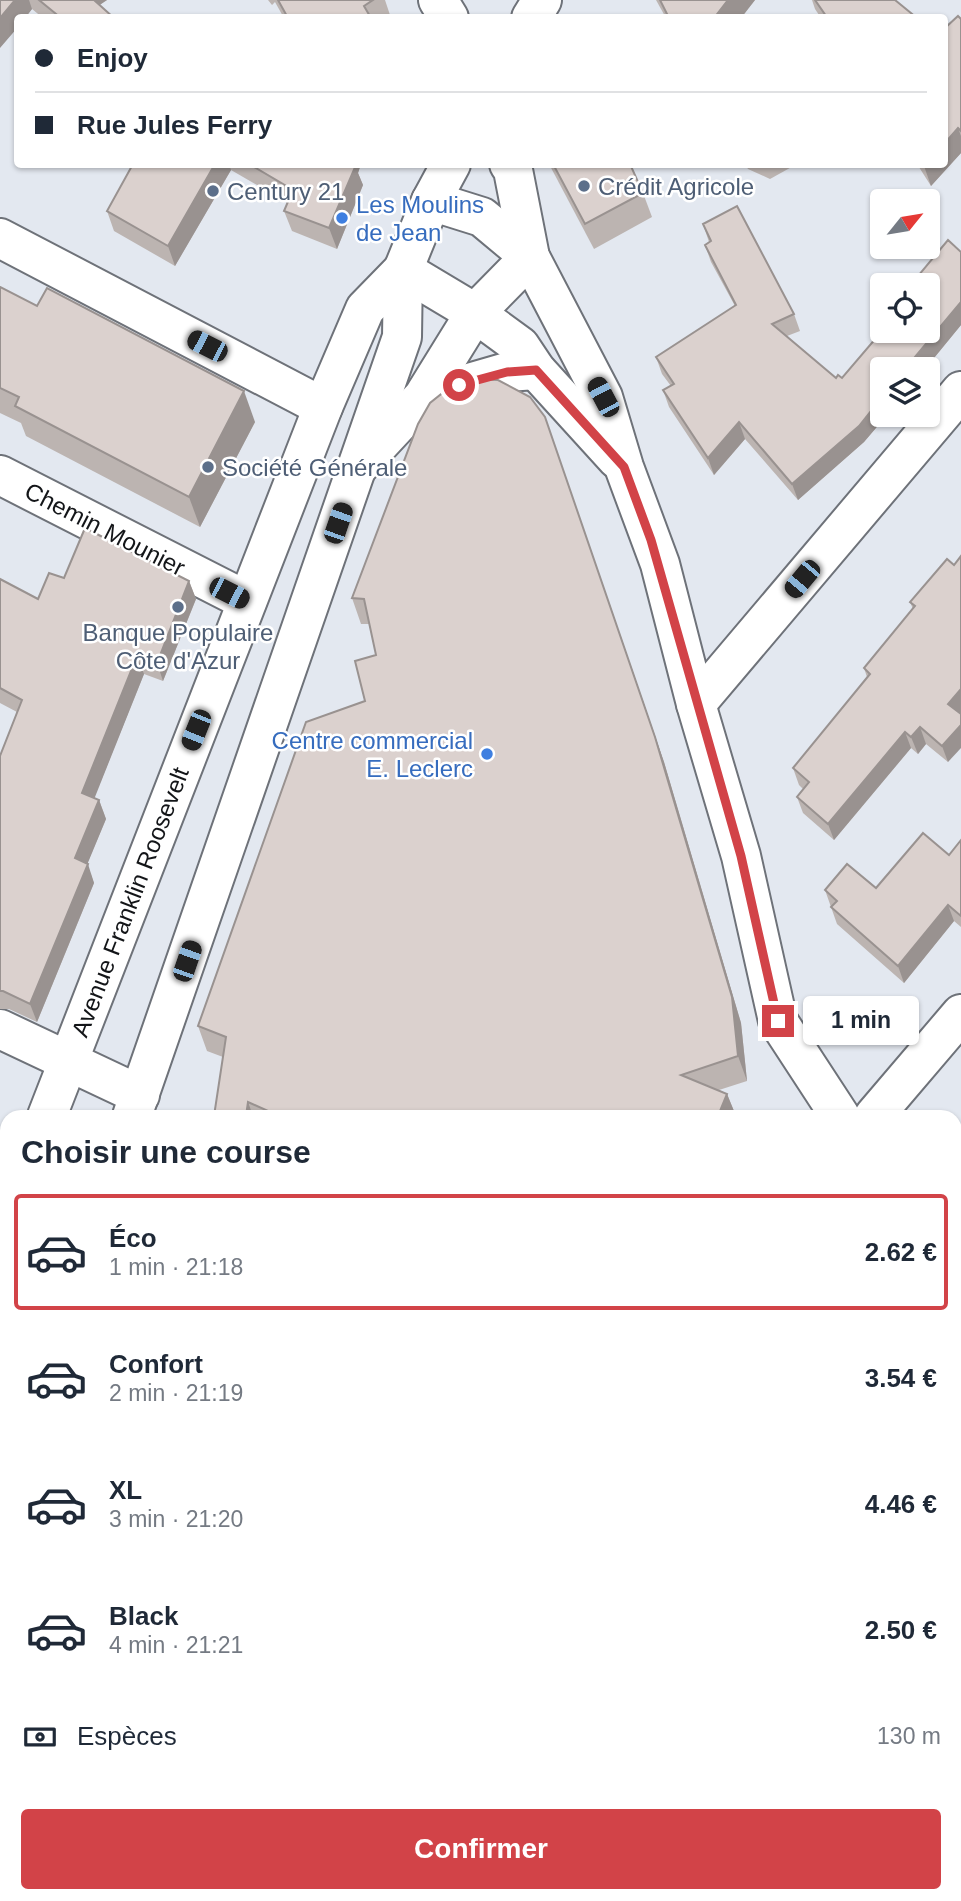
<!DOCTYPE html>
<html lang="fr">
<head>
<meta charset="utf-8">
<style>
	:root { --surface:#fff; --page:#f2f2f3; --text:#1f2937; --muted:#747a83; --line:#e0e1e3; --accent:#d24348 }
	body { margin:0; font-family:Arial,sans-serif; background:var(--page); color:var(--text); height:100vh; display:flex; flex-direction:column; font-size:26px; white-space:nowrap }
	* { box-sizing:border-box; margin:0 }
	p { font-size:23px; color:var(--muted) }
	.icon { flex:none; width:38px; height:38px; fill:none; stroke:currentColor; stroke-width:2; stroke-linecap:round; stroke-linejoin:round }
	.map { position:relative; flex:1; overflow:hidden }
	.panel { position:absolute; left:0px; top:1110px; width:962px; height:793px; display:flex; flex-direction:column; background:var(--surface); border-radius:21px 21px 0 0; box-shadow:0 2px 5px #0004 }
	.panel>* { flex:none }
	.guide { position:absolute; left:14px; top:14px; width:934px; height:154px; border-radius:7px; box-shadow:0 2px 5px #0004; display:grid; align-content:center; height:154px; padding:0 21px; background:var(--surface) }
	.needle { width:46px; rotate:60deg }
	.fabs { position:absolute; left:870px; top:189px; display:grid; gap:14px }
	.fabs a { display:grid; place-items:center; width:70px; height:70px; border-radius:7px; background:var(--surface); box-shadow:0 2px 5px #0004; font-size:35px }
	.end { position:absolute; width:32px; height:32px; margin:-16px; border:9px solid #d24348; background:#fff; box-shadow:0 0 0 4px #fff }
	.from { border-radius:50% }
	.bubble { position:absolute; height:49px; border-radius:7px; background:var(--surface); box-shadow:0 2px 5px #0004; font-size:23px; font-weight:700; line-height:49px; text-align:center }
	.car { position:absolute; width:21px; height:42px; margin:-21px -10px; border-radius:9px; box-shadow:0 0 5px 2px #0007; background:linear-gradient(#222 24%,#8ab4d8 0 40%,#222 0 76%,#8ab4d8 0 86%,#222 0) }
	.guide b { display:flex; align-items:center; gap:24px; height:66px; font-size:26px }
	.guide b+b { border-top:2px solid var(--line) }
	.guide i { width:18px; height:18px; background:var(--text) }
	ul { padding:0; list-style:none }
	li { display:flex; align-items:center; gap:21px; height:116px; margin:0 14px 10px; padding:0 7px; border:4px solid transparent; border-radius:7px }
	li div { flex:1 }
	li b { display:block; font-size:26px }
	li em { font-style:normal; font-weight:700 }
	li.current { border-color:var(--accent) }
	li>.icon { width:63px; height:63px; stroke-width:1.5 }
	h2 { padding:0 21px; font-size:32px; line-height:84px }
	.pay { display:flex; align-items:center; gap:18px; height:77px; padding:0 21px; font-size:26px }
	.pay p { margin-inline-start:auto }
	.primary-button { display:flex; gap:14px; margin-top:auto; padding:14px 21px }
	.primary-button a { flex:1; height:80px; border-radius:7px; background:var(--accent); color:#fff; font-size:28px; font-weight:700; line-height:80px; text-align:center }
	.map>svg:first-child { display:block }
	.green { fill:#b9d4bf }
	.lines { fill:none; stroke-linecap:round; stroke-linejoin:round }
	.minor-casing { stroke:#6e7279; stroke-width:42 }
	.major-casing { stroke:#6e7279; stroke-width:42 }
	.minor { stroke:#fff; stroke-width:38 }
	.major { stroke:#fff; stroke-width:38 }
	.wall { fill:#bcb4b1 }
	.shaded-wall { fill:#999290 }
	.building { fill:#dbd1ce; stroke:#999290; stroke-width:2 }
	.route { stroke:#d24348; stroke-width:9 }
	.service-dot { fill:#5c6f8a; stroke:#fff; stroke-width:2.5 }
	.shop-dot { fill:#3f7fe0; stroke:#fff; stroke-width:2.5 }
	.labels { text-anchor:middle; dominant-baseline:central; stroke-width:5; stroke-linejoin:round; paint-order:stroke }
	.service-label { font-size:24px; fill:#4e5e75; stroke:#fff; text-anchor:start }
	.shop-label { font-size:24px; fill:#366cbe; stroke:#fff; text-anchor:start }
	.street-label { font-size:24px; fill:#131518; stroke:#fff }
</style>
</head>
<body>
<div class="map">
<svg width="961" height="1901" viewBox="0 0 961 1901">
	<rect width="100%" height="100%" fill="#e3e8f0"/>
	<path class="green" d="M104,1895H848V1901H103Z"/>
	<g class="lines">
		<defs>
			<g id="minor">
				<path d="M438,0L449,18"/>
				<path d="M509,164L513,170L530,257L603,397L624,467L660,564L696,704L741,856L778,1021L840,1116"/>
				<path d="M431,201L482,217L530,257"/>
				<path d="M0,238L323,407"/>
				<path d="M403,270L475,313L520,346L536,370L617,459"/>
				<path d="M431,394L507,372L536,370"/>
				<path d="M356,469L423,397L475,313L530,257"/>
				<path d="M0,475L247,601"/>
				<path d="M696,704L961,391"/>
				<path d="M0,1029L140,1095"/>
				<path d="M874,1116L961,1014"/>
				<path d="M956,1315L961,1322"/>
				<path d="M956,1376L961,1404"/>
				<path d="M956,1553L961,1496"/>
				<path d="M922,1901L923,1895"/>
			</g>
			<g id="major">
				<path d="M531,18L542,0"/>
				<path d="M47,1116L323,407L365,309L403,270"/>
				<path d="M132,1116L402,337L403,270L431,201L451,164"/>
				<path d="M0,1226L7,1209"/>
				<path d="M0,1436L7,1426"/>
			</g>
		</defs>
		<use href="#minor" class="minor-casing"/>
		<use href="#major" class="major-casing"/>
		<use href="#minor" class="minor"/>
		<use href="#major" class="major"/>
	</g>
	<g class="wall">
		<path d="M0,0H107L99,5L114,18H43L32,9L25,18H18Z"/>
		<path d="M268,0H385L390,15L385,18H284L275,2L272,5Z"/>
		<path d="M656,0H755L741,18H666Z"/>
		<path d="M812,0H895L917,18H821L815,9Z"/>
		<path d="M961,19V153L931,186L917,164H945Z"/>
		<path d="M131,164H361L358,173L363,185L337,249L292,231L284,211L288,203L231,170L175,266L114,231L107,211L132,168Z"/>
		<path d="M549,164H630L643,193L652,217L594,249Z"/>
		<path d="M745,164H797L770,179L748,169Z"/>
		<path d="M737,206L794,314L800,331L787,336L836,378L838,375L842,378L882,331H928V285H914L913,282L948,240L961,252V325L925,369H882V415H887L864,442L798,500L745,439L714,475L669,407L663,390L671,386L662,374L656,357L735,306L711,262L705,245L709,242L703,224Z"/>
		<path d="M0,287L255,422L200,527L26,436L21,423L0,413Z"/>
		<path d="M554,443L664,762L741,1023L747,1081L719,1090L727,1094L736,1116H214L223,1057L207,1051L198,1026L365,701L376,655L369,624H361L352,598Z"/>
		<path d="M947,559L960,714L948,762L926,744L918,754L911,748L834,840L803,813L797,797L803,789L799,785L793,768L867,677L864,668L913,609L910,602Z"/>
		<path d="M64,578L189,581L196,599L163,681L144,674L94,798L99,800L106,819L87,864L94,883L37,1022L9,1009H0V756L17,712L0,703V579L38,599Z"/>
		<path d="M961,840V927L954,921L904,983L837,924L825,890L876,888L949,855Z"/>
	</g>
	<g class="shaded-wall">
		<path d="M15,0H29L32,9L25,18H18V27L0,48V18Z"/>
		<path d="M87,0H107L91,11Z"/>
		<path d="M728,0H755L741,18H714Z"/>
		<path d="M958,128L961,136V153L931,186L924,166L926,164H945V143Z"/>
		<path d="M215,164H229L231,170L175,266L168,246Z"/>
		<path d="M348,164H361L358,173L363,185L337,249L329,228Z"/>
		<path d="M961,302V325L925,369H905Z"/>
		<path d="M244,391L255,422L200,527L189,497Z"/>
		<path d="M882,397V415H887L864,442L798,500L792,484Z"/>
		<path d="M739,422L745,439L714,475L708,458Z"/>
		<path d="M554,443L664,762L741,1023L747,1081L738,1056Z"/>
		<path d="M189,581L196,599L163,681L157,663Z"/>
		<path d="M137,656L144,674L89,812L82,793Z"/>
		<path d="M961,689V713L954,721L948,704Z"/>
		<path d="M961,725V748L948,762L942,746Z"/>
		<path d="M920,727L926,744L918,754L911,737Z"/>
		<path d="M905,732L911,748L834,840L828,824Z"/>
		<path d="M99,800L106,819L82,877L75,858Z"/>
		<path d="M88,864L94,883L37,1022L30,1004Z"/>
		<path d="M948,905L954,921L904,983L898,966Z"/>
		<path d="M727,1094L736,1116H718Z"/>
		<path d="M248,1102L253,1116H246Z"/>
	</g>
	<g class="building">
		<path d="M0,0H15L0,18Z"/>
		<path d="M39,0H94L114,18H61Z"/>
		<path d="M278,0H373L364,6L371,18H288Z"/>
		<path d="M660,0H728L714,18H669Z"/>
		<path d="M815,0H895L917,18H824L826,16Z"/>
		<path d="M958,16L961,19V131L958,128L945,143V28Z"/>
		<path d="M133,164H215L168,246L107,211Z"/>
		<path d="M249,164H354L356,165L329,228L284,211L293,190Z"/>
		<path d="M553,164H630L643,193L585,224Z"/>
		<path d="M737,206L794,314L772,324L836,378L838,375L842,378L882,331H928V285H917L913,282L948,240L961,252V302L905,369H882V397L859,426L792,484L739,422L708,458L663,390L674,384L656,357L736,305L705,245L711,241L703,224Z"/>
		<path d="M0,287L37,306L47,288L244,391L189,497L15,406L19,397L0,388Z"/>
		<path d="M473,379L498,380L530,397L545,417L655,737L732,997L738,1056L681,1075L727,1094L718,1116H279L248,1102L246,1116H214L226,1037L198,1026L306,722L365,701L355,661L376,655L364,599L352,598L418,424L430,403L450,387Z"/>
		<path d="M85,528L189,581L157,663L137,656L82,793L99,800L75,858L88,864L30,1004L3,991H0V756L22,700L0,688V579L38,599L49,573L64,578Z"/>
		<path d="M961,556V689L948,704L961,714V725L942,746L920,727L911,737L905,732L828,824L797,797L809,782L793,768L870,674L864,668L915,606L910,602L947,559L954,565Z"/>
		<path d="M923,833L949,855L961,840V916L948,905L898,966L831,907L837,901L825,890L847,864L876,888Z"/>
	</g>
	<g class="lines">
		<path class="route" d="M459,385L507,372L536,370L624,467L651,540L741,856L778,1021"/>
	</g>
	<g class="service-dot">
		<circle cx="584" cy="186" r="7"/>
		<circle cx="213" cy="191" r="7"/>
		<circle cx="208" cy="467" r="7"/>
		<circle cx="178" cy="607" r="7"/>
	</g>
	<g class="shop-dot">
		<circle cx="342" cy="218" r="7"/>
		<circle cx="487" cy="754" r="7"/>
	</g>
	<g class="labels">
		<g class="service-label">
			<text x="598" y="186">Crédit Agricole</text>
			<text x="227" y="191">Century 21</text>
			<text x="222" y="467">Société Générale</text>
			<text x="178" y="632" text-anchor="middle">Banque Populaire<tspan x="178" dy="28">Côte d'Azur</tspan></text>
		</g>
		<g class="shop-label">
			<text x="356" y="204">Les Moulins<tspan x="356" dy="28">de Jean</tspan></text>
			<text x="473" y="740" text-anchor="end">Centre commercial<tspan x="473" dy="28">E. Leclerc</tspan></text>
		</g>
		<g class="street-label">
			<text transform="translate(105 529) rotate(27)">Chemin Mounier</text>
			<text transform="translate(130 902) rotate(-69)">Avenue Franklin Roosevelt</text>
		</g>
	</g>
</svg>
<div class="fabs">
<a><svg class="needle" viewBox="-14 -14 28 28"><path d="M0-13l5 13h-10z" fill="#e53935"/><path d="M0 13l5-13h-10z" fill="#747a83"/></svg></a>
<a><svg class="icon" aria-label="locate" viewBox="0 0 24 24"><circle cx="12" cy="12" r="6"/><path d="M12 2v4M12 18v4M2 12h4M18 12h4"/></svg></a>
<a><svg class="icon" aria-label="layers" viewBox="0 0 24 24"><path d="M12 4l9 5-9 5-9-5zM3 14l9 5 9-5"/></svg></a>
</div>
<i class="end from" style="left:459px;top:385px"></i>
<i class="end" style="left:778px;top:1021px"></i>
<div class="bubble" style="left:803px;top:996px;width:116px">1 min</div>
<i class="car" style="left:207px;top:346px;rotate:297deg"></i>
<i class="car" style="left:603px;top:397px;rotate:332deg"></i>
<i class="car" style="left:338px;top:523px;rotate:19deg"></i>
<i class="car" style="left:802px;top:579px;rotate:220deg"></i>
<i class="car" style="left:229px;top:593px;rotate:117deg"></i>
<i class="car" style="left:196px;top:730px;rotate:202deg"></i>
<i class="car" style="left:187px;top:961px;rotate:19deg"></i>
<div class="guide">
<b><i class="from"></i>Enjoy</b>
<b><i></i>Rue Jules Ferry</b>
</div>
<section class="panel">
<h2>Choisir une course</h2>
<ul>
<li class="current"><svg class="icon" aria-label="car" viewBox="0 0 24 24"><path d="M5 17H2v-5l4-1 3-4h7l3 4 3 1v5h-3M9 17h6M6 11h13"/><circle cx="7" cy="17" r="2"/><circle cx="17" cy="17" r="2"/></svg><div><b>Éco</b><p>1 min · 21:18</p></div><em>2.62 €</em></li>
<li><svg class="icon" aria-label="car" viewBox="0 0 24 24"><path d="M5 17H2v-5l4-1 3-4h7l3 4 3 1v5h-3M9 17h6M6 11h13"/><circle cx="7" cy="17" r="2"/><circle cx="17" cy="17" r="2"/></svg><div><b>Confort</b><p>2 min · 21:19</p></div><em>3.54 €</em></li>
<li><svg class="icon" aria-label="car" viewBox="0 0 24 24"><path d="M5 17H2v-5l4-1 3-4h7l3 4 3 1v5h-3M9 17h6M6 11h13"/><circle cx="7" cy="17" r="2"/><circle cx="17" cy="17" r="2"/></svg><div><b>XL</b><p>3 min · 21:20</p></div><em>4.46 €</em></li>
<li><svg class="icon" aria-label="car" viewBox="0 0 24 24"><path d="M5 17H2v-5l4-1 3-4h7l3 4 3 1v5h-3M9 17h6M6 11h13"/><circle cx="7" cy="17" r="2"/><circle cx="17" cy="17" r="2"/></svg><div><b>Black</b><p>4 min · 21:21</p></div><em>2.50 €</em></li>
</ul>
<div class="pay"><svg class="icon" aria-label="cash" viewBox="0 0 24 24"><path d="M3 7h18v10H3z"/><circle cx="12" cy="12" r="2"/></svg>Espèces<p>130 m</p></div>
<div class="primary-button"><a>Confirmer</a></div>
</section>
</div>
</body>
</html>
